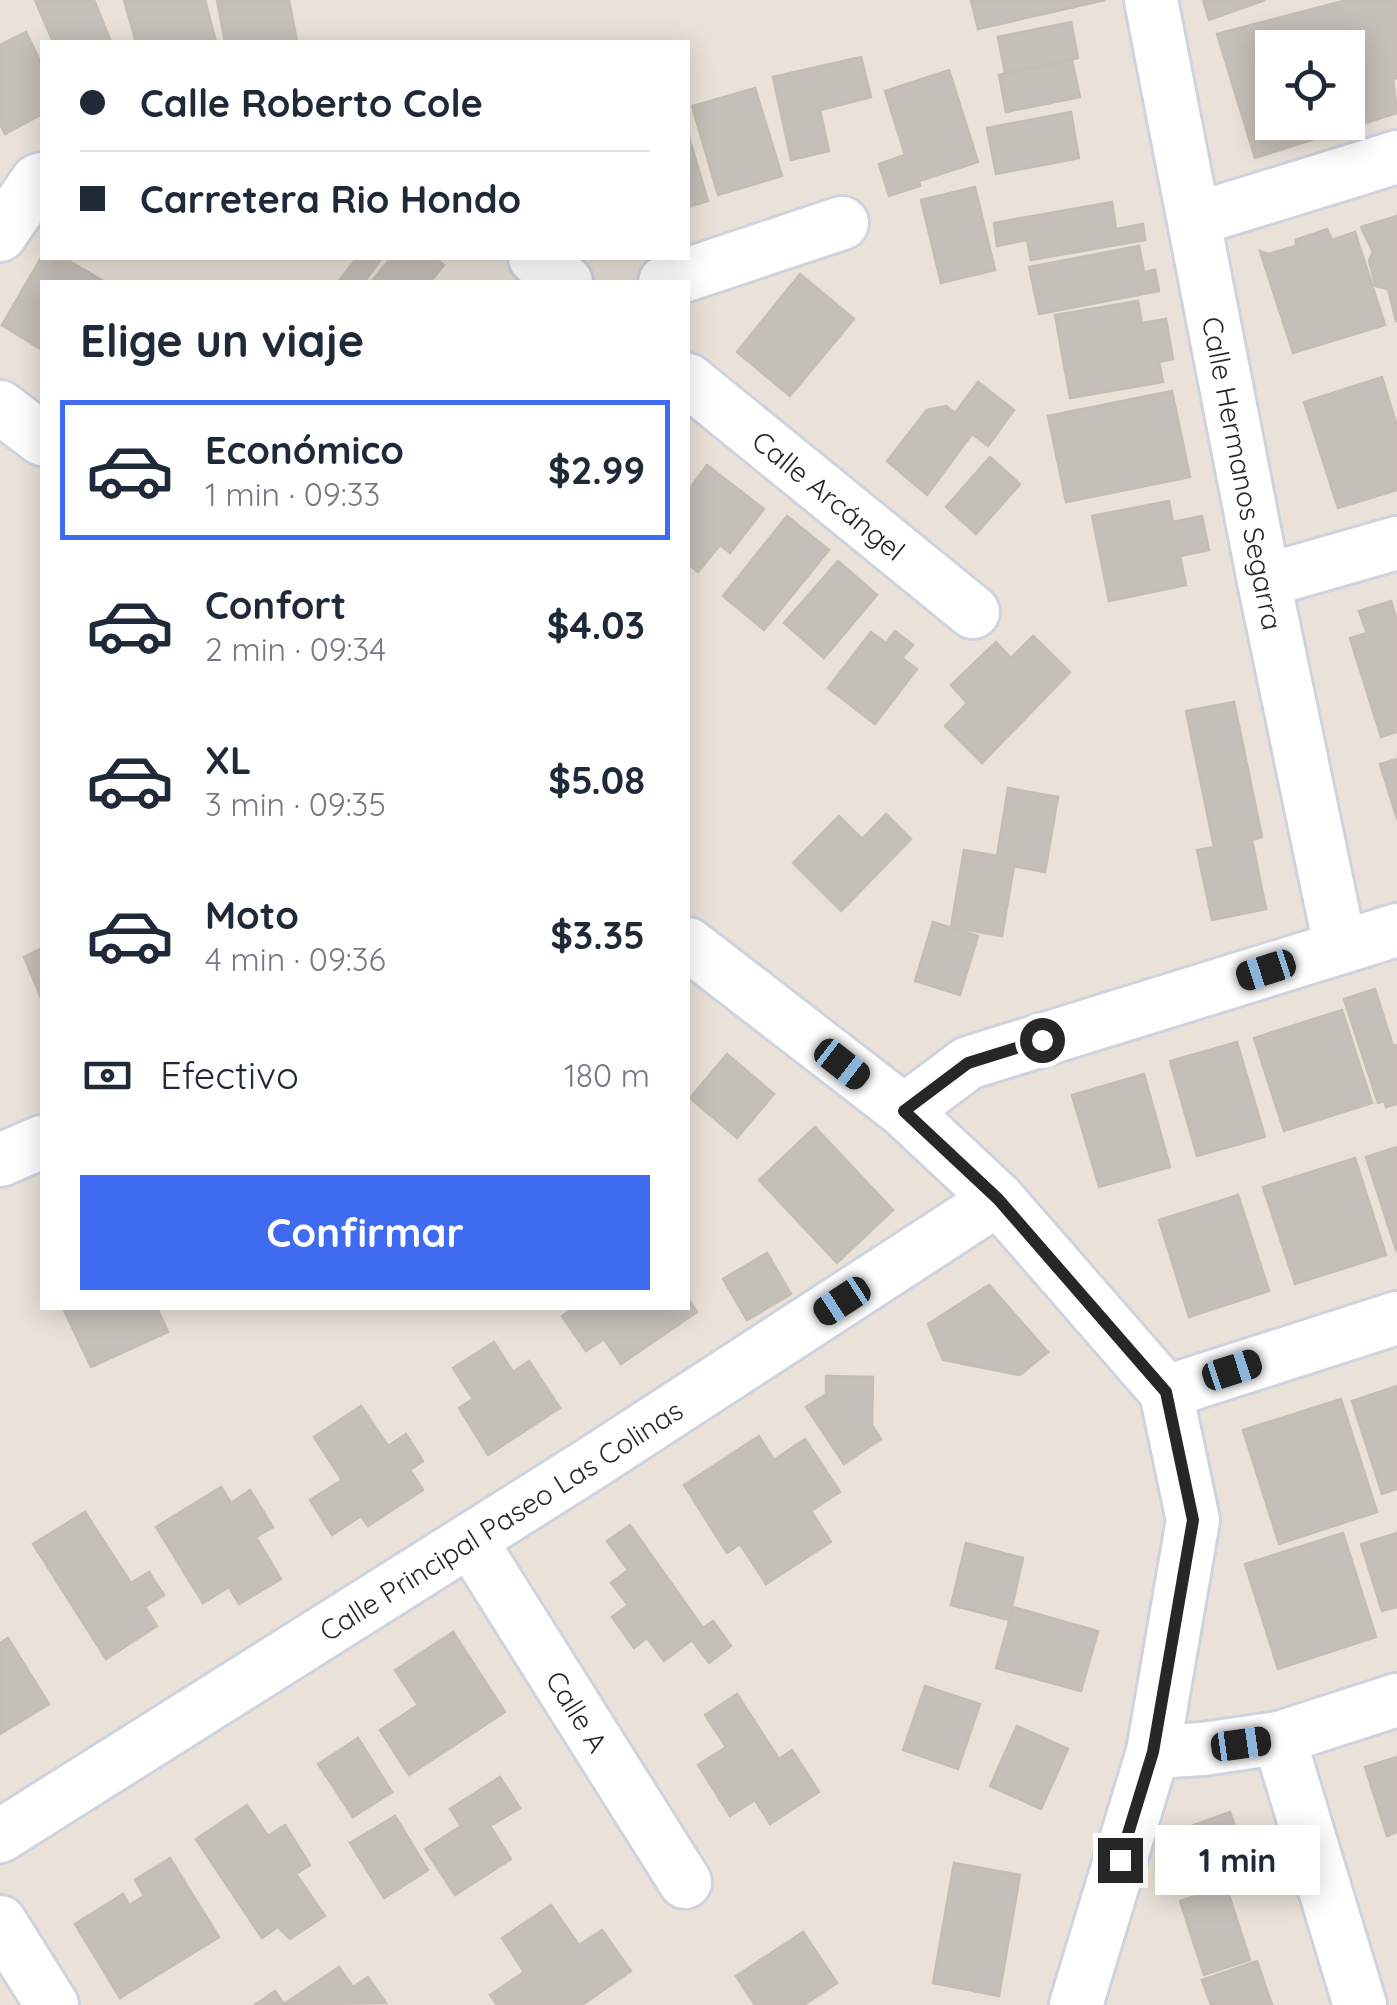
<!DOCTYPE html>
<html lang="es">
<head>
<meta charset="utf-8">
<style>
	:root { --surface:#fff; --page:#f2f2f3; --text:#1f2937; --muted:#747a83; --line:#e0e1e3; --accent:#3f6bf1 }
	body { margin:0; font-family:Quicksand,sans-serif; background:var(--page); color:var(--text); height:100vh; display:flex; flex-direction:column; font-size:38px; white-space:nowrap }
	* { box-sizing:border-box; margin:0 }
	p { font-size:32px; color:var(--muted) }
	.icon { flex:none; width:55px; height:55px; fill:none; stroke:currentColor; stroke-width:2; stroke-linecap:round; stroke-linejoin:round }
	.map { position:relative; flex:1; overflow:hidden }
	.details { position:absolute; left:40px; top:280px; width:650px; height:1030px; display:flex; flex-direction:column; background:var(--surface); border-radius:0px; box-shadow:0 5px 25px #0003 }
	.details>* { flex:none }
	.top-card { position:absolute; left:40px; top:40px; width:650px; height:220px; border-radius:0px; box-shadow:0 5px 25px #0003; display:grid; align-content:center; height:220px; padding:0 40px; background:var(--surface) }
	.controls { position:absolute; left:1255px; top:30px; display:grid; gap:20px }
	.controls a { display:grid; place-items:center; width:110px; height:110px; border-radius:0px; background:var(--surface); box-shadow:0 5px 25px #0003; font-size:50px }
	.end { position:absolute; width:45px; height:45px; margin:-22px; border:12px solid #272727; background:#fff; box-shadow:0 0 0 5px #fff }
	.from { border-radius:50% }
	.bubble { position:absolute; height:70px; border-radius:0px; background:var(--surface); box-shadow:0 5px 25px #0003; font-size:32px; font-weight:800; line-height:70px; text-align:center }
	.car { position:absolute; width:30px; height:60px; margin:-30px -15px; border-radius:12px; box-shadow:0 0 8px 2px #0007; background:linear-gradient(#222 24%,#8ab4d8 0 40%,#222 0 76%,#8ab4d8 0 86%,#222 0) }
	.top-card b { display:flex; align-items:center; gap:35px; height:95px; font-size:38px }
	.top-card b+b { border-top:2px solid var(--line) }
	.top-card i { width:25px; height:25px; background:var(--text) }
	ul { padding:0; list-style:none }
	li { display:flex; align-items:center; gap:30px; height:140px; margin:0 20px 15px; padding:0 20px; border:5px solid transparent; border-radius:0px }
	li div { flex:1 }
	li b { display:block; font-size:38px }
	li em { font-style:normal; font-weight:800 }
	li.selected { border-color:var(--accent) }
	li>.icon { width:90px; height:90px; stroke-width:1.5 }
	h2 { padding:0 40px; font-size:45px; line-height:120px }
	.pay { display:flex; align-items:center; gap:25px; height:110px; padding:0 40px; font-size:38px }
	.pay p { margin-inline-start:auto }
	.cta { display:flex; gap:20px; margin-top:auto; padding:20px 40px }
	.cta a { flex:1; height:115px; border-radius:0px; background:var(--accent); color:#fff; font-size:40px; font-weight:800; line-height:115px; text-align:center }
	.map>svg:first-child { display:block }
	.building { fill:#c5bfb9; stroke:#c4bdb3; stroke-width:2.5; fill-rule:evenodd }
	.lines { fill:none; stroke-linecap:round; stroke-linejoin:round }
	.minor-casing { stroke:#cfd3e0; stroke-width:58 }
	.minor { stroke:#fff; stroke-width:52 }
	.route { stroke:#272727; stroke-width:12 }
	.labels { text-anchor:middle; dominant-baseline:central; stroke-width:9; stroke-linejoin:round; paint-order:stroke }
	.street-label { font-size:28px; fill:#272727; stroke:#fff }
</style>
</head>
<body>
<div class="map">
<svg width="1397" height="2005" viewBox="0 0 1397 2005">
	<rect width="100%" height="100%" fill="#eae2d9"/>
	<g class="building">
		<path d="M35,0H94L111,42H53Z"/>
		<path d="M124,0H205L216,42H136Z"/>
		<path d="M217,0H289L297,41L225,42Z"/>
		<path d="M971,0H1105L978,29Z"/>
		<path d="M1203,0H1265L1209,20Z"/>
		<path d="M1347,0H1397V78L1393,79L1397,113L1255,158L1217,34ZM1272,48H1348V122H1272Z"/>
		<path d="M1071,22L1078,58L1005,73L998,37Z"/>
		<path d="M26,32L42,65V114L5,134L0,124V45Z"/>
		<path d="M861,57L871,97L820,110L829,151L791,160L773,77Z"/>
		<path d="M1072,60L1080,97L1006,112L999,75Z"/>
		<path d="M949,70L978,162L919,181L920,186L889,196L879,164L905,155L885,91Z"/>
		<path d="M755,88L782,176L718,195L692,106Z"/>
		<path d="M1071,112L1079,158L996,174L987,128Z"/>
		<path d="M688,134L708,201L688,207Z"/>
		<path d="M975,187L995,270L941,283L921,200Z"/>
		<path d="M1112,202L1116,229L1143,224L1145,240L1031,260L1027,240L997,246L994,223Z"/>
		<path d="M1397,216V321H1396L1388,289L1375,286L1369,260L1373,252L1361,227Z"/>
		<path d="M1327,229L1332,240L1355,232L1385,325L1293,353L1260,251L1268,254L1296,246V240Z"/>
		<path d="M1139,246L1144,272L1155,270L1159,291L1039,314L1029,267Z"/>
		<path d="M42,256L64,258L105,282H42V350L2,325Z"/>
		<path d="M357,258H382L364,282H338Z"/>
		<path d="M391,258H435L444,265L430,282H371Z"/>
		<path d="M800,274L854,319L790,396L737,352Z"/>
		<path d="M1138,301L1142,323L1166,319L1173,359L1159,362L1163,382L1070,398L1055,315Z"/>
		<path d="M1382,377L1397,426V490L1338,508L1304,402Z"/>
		<path d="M978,382L1014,410L988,446L972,434L927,495L887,461L927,410L946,406L955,413Z"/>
		<path d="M1172,391L1190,477L1066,502L1048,416Z"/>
		<path d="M990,457L1020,484L976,534L946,507Z"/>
		<path d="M707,465L764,509L730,553L720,545L698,572L688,564V491Z"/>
		<path d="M1169,501L1173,522L1202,516L1209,550L1180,556L1186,585L1109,601L1092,516Z"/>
		<path d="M787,516L829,550L764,630L723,596Z"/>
		<path d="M838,561L877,595L824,658L784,623Z"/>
		<path d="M1391,601L1397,620V732L1381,737L1350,638L1367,633L1359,611Z"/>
		<path d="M895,631L913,645L902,658L917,669L875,724L828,688L871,632L886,643Z"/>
		<path d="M1033,636L1070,672L982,763L945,726L967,703L951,685L996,642L1011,658Z"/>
		<path d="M1234,702L1262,837L1252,840L1266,909L1212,920L1197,850L1214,847L1186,711Z"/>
		<path d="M1397,759V819L1380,764Z"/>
		<path d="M1008,788L1058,797L1045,872L1014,866L1002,936L951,927L964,850L997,856Z"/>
		<path d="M886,814L911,839L841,911L793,863L839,816L862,839Z"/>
		<path d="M933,922L978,936L960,995L915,981Z"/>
		<path d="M42,948V1000L24,957Z"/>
		<path d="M1375,989L1393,1046L1397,1045V1104L1386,1107L1384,1101L1378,1103L1344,999Z"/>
		<path d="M1342,1010L1372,1103L1284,1131L1254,1038Z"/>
		<path d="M1237,1042L1265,1137L1197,1156L1170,1061Z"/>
		<path d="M727,1054L774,1094L737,1138L690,1098Z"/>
		<path d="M1144,1074L1170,1167L1099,1187L1072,1095Z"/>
		<path d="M815,1127L893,1210L837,1263L759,1180Z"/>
		<path d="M1397,1147V1249L1396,1250L1366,1157Z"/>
		<path d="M1355,1158L1386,1255L1295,1284L1263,1187Z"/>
		<path d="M1238,1195L1269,1291L1189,1317L1159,1220Z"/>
		<path d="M767,1253L791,1294L747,1320L723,1279Z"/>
		<path d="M989,1285L1048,1352L1020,1375L943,1360L928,1324Z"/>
		<path d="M688,1298L697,1312L621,1364L604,1339L586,1351L562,1316L574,1308H688Z"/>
		<path d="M63,1308H157L168,1332L91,1367Z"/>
		<path d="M494,1342L513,1372L529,1361L560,1408L488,1455L459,1408L473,1399L453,1368Z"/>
		<path d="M826,1376L873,1377L872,1425L881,1439L844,1464L806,1407L826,1394Z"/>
		<path d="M1397,1386V1489L1382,1494L1352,1401Z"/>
		<path d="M1341,1399L1377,1512L1279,1544L1243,1430Z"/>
		<path d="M361,1406L388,1446L406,1434L423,1461L410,1470L423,1490L368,1526L361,1516L332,1535L310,1500L342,1480L314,1437Z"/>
		<path d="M759,1436L774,1460L805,1439L840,1492L811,1511L831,1542L766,1584L740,1544L727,1553L684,1485Z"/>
		<path d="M221,1487L231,1503L250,1490L273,1527L256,1537L281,1579L239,1604L229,1587L203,1603L156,1527Z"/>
		<path d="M85,1512L131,1583L149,1572L164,1595L145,1607L157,1626L106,1659L33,1544Z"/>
		<path d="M630,1525L703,1628L713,1621L731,1646L709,1663L692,1640L664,1661L647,1638L634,1648L612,1617L628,1605L611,1583L628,1570L607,1541Z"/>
		<path d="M1343,1533L1376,1637L1278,1669L1245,1564Z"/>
		<path d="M1397,1533V1607L1382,1611L1361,1544Z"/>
		<path d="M966,1543L1023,1558L1009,1620L951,1605Z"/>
		<path d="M1013,1607L1098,1631L1081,1691L996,1668Z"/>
		<path d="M453,1632L505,1712L409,1775L380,1730L418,1705L395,1670Z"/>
		<path d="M8,1638L49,1704L0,1734V1643Z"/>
		<path d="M925,1686L980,1704L958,1769L903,1750Z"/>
		<path d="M737,1694L779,1759L792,1750L819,1792L770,1824L755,1800L730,1816L698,1765L726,1747L705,1715Z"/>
		<path d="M1017,1726L1068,1749L1041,1809L990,1786Z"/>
		<path d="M358,1738L392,1792L353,1817L318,1764Z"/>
		<path d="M1397,1757V1832L1387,1836L1365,1767Z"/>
		<path d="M500,1777L520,1808L490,1826L511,1859L455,1895L425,1849L461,1826L450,1809Z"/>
		<path d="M247,1805L268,1836L285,1825L310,1865L296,1874L325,1916L290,1939L278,1927L262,1938L196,1839Z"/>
		<path d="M1230,1812L1251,1873L1199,1892L1177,1831Z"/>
		<path d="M395,1816L428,1870L384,1898L350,1843Z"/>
		<path d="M170,1858L219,1937L120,1998L75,1924L123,1894L129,1905L144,1896L135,1880Z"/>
		<path d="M954,1863L1020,1875L999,1996L933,1983Z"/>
		<path d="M1226,1886L1250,1960L1204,1975L1180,1901Z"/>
		<path d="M551,1905L579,1945L602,1930L631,1971L582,2005H497L490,1995L524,1972L502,1938Z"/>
		<path d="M803,1932L837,1983L804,2005H755L736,1976Z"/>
		<path d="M1257,1961L1272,2005H1211L1202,1980Z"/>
		<path d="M339,1967L353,1987L368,1977L386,2003L255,2005L275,1991L284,2004Z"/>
	</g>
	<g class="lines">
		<defs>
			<g id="minor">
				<path id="s1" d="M1151,0L1264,581L1340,946"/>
				<path d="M1196,219L1397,157"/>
				<path d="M0,235L37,181L42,179"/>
				<path d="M535,258L566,282"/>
				<path d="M665,282L842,223"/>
				<path id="s2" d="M688,380L973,612"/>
				<path d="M0,407L42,439"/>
				<path d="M1264,581L1397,543"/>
				<path d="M688,944L904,1111L998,1199L1166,1392L1193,1520L1153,1752L1076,2005"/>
				<path d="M904,1111L968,1063L1397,930"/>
				<path d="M0,1160L42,1142"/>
				<path d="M1166,1392L1397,1318"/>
				<path id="s3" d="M470,1540L685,1882"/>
				<path d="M1279,1738L1360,2005"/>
				<path d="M1153,1752L1203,1749L1279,1738L1397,1700"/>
				<path id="s4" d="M0,1836L592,1463L998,1199"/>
				<path d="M0,1922L52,2005"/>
			</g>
		</defs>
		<use href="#minor" class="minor-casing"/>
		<use href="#minor" class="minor"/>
	</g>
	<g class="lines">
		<path class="route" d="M1042,1040L968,1063L904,1111L998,1199L1166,1392L1193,1520L1153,1752L1120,1860"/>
	</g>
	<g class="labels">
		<g class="street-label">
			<text stroke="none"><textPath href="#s1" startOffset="482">Calle Hermanos Segarra</textPath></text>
			<text stroke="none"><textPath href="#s2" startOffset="182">Calle Arcángel</textPath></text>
			<text stroke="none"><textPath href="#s4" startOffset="592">Calle Principal Paseo Las Colinas</textPath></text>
			<text stroke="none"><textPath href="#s3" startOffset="202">Calle A</textPath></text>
		</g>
	</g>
</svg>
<div class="controls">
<a><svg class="icon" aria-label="locate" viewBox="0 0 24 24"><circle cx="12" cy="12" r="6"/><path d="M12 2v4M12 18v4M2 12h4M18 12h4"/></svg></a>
</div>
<i class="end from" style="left:1042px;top:1040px"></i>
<i class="end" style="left:1120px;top:1860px"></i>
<div class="bubble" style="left:1155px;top:1825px;width:165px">1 min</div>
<i class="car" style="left:1266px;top:970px;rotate:252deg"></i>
<i class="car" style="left:842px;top:1064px;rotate:128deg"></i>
<i class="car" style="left:842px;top:1301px;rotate:237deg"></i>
<i class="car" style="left:1232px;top:1370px;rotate:72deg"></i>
<i class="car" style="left:1241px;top:1744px;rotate:82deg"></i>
<div class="top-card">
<b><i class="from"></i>Calle Roberto Cole</b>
<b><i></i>Carretera Rio Hondo</b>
</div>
<section class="details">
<h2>Elige un viaje</h2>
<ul>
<li class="selected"><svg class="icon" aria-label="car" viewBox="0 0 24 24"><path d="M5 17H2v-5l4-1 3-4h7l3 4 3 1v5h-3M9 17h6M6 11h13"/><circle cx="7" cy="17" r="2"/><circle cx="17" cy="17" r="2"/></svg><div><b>Económico</b><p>1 min · 09:33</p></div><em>$2.99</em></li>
<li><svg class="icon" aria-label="car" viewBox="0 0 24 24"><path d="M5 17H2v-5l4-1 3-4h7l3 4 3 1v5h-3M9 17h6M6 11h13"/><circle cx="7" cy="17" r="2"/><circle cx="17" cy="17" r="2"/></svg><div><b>Confort</b><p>2 min · 09:34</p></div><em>$4.03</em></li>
<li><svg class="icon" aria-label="car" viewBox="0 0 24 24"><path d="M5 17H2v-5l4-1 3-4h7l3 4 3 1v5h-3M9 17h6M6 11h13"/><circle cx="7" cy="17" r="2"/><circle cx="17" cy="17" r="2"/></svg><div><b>XL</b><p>3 min · 09:35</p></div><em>$5.08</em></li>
<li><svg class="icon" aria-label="car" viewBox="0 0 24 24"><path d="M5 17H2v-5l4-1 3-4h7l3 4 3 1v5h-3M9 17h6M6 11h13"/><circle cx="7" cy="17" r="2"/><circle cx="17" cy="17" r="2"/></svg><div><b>Moto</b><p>4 min · 09:36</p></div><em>$3.35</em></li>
</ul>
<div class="pay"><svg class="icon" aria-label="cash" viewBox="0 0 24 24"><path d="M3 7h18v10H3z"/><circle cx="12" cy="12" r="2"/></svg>Efectivo<p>180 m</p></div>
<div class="cta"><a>Confirmar</a></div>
</section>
</div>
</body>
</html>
